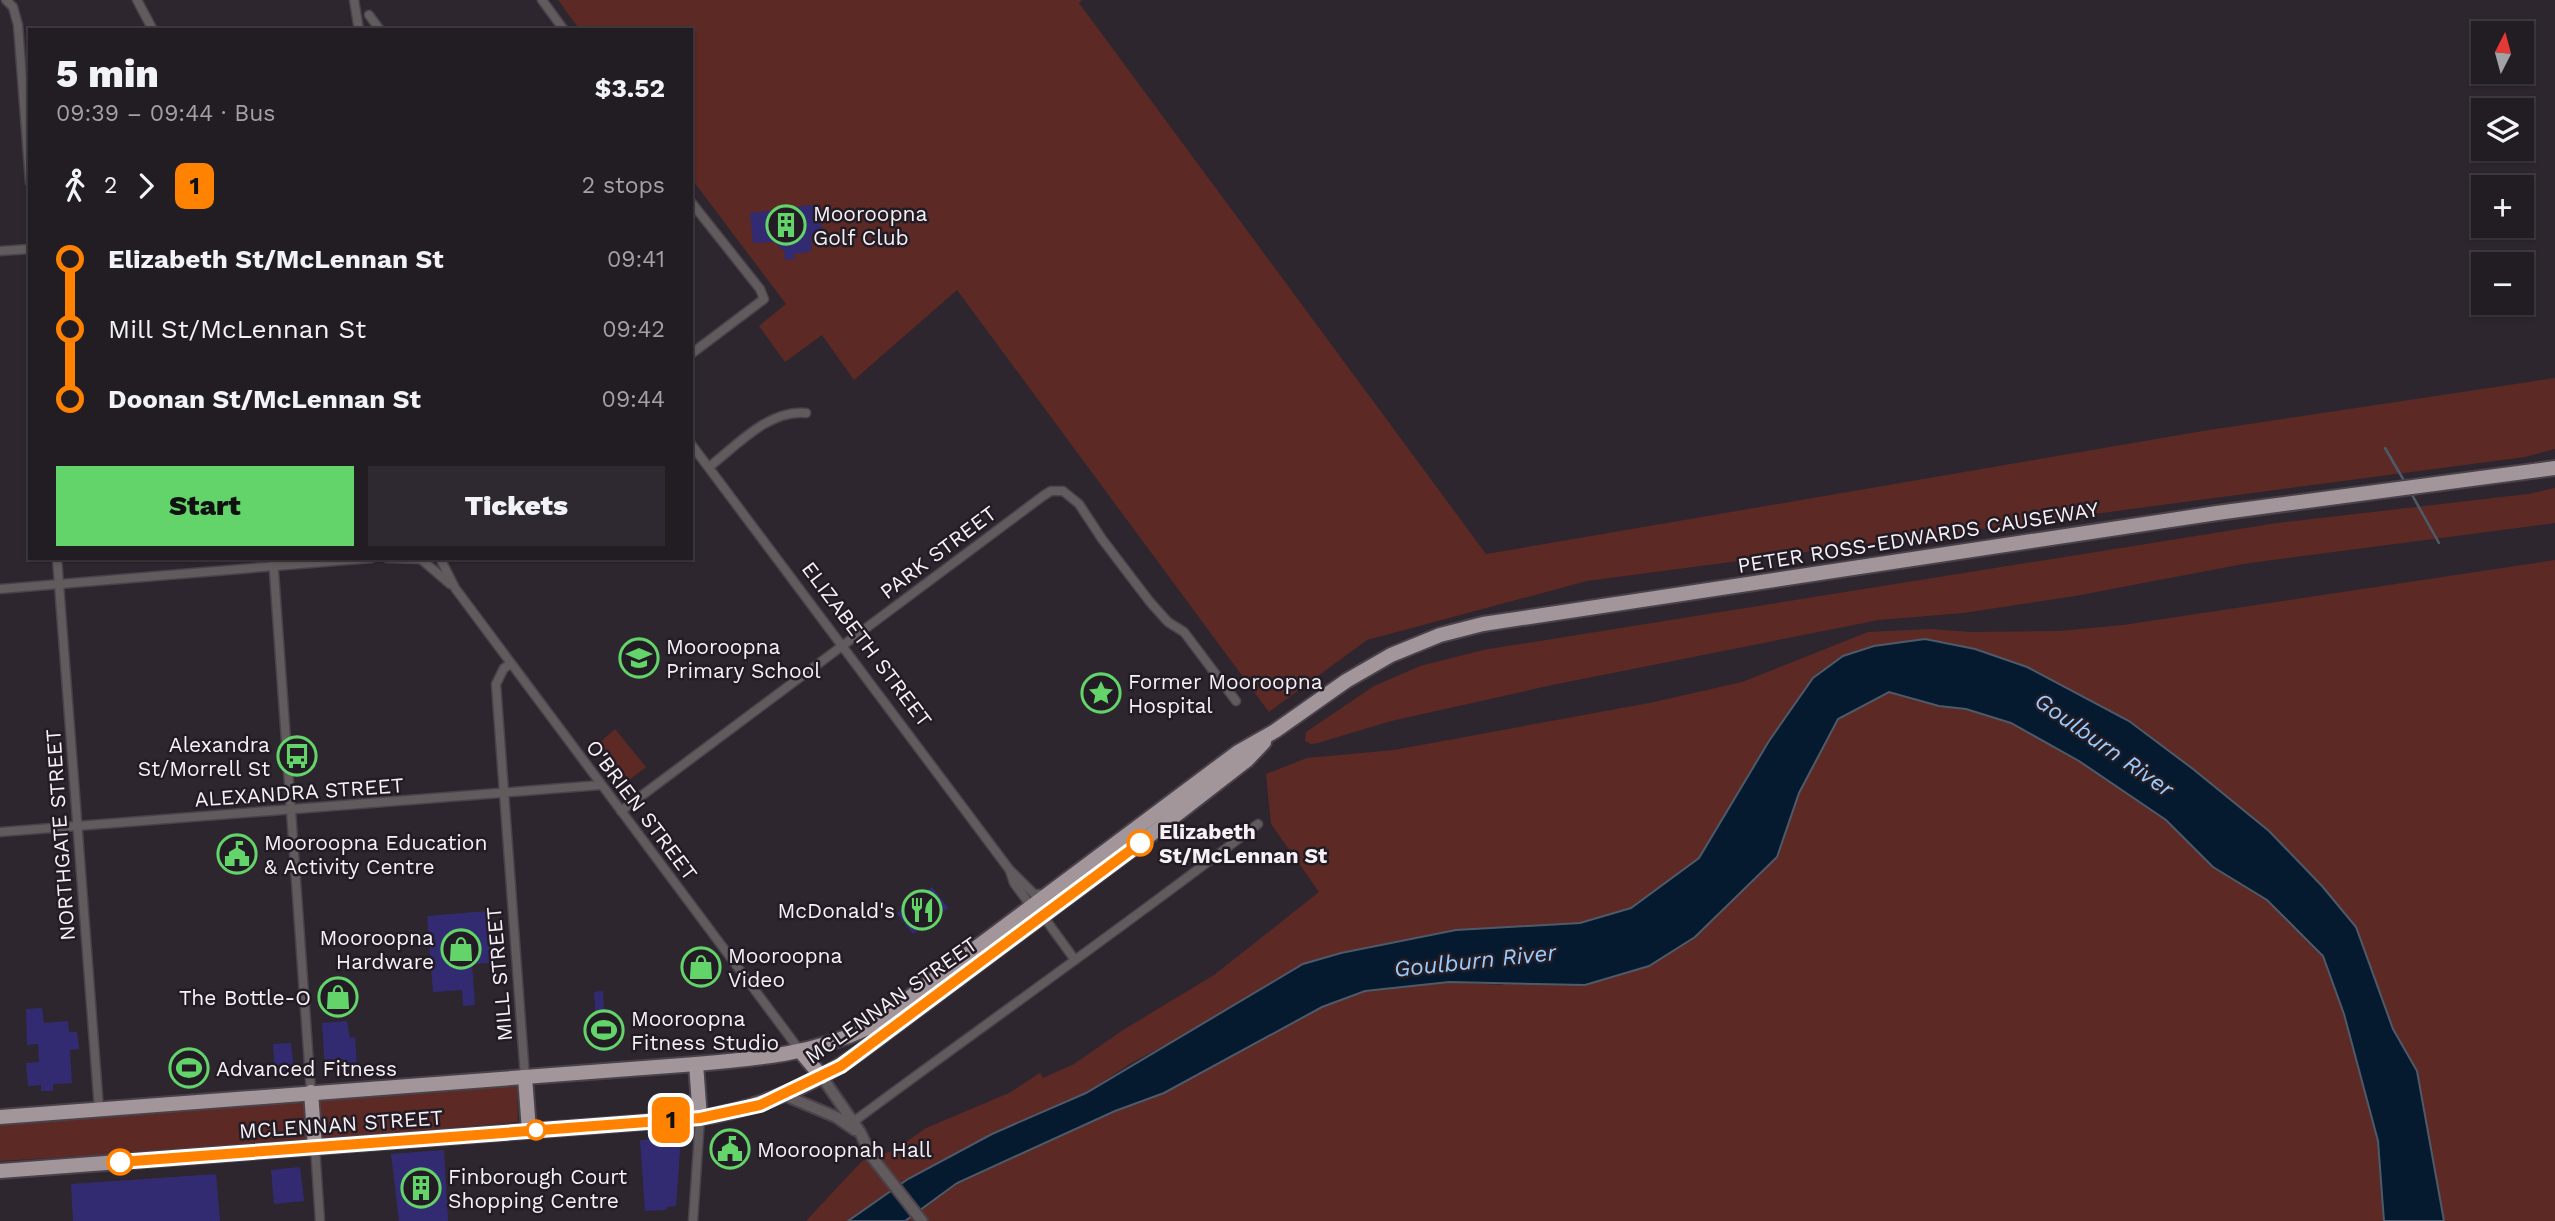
<!DOCTYPE html>
<meta charset="utf-8">
<style>
body{margin:0;font-family:"Work Sans",sans-serif;background:#2e2930;color:#f1f3f6;height:100vh;display:flex;flex-direction:column;font-size:26px;white-space:nowrap}
*{box-sizing:border-box;margin:0}
p{font-size:23px;color:#a2a1a6}
.icon{flex:none;width:38px;height:38px;fill:none;stroke:currentColor;stroke-width:2;stroke-linecap:round;stroke-linejoin:round}
.map{position:relative;flex:1;overflow:hidden}
.sheet{position:absolute;left:28px;top:28px;width:665px;height:532px;display:flex;flex-direction:column;background:#221c23;border-radius:0px;box-shadow:0 2px 5px #0004,0 0 0 2px #3f3a41}
.sheet>*{flex:none}
.badge{padding:0 14px;border-radius:10px;font-size:24px;line-height:46px}
.needle{width:46px;rotate:6deg}
.controls{position:absolute;left:2471px;top:21px;display:grid;gap:14px}
.controls a{display:grid;place-items:center;width:63px;height:63px;border-radius:0px;background:#221c23;box-shadow:0 2px 5px #0004,0 0 0 2px #3f3a41;font-size:35px}
.map>.badge{position:absolute;translate:-50% -50%;box-shadow:0 0 0 4px #fff}
.legs{display:flex;align-items:center;gap:10px;height:77px;padding:0 28px;font-size:23px}
.legs p{margin-inline-start:auto}
.overview{display:flex;align-items:center;justify-content:space-between;height:119px;padding:0 28px}
h1{font-size:38px;font-weight:800;line-height:52px}
.primary-button{display:flex;gap:14px;margin-top:auto;padding:14px 28px}
.primary-button a{flex:1;height:80px;border-radius:0px;background:#62d469;color:#111;font-size:28px;font-weight:800;line-height:80px;text-align:center}
.primary-button a+a{background:#2e2930;color:#f1f3f6}
ul{padding:0 28px;list-style:none}
li{display:flex;align-items:center;gap:24px;height:70px;font-size:26px}
li i{display:grid;place-items:center;width:10px;height:100%;margin:0 9px;background:currentColor}
li i::after{content:'';width:18px;height:18px;margin:-9px;border:5px solid;border-radius:50%;background:#221c23}
li p{margin-inline-start:auto}
li:first-child i{background:linear-gradient(#0000 50%,currentColor 0)}
li:last-child i{background:linear-gradient(currentColor 50%,#0000 0)}
.map>svg:first-child{display:block}
</style>
<div class="map">
<svg width="2555" height="1221" viewBox="0 0 2555 1221">
<rect width="100%" height="100%" fill="#2d262f"/>
<g fill="#5d2924">
<path d="M 558,0 L 1082,0 L 1079,3 L 1486,554 L 2209,430 L 2555,378 L 2555,449 L 2525,457 L 1587,581 L 1367,640 L 1269,712 L 957,290 L 854,380 L 822,335 L 785,362 L 759,326 L 786,304 L 691,178 L 691,30 L 580,30 Z"/>
<path d="M 2555,488 L 2555,523 L 2243,564 L 2075,596 L 1963,613 L 1879,620 L 1557,684 L 1391,721 L 1318,743 L 1311,744 L 1305,741 L 1306,732 L 1374,686 L 1420,666 L 1483,650 L 2277,523 L 2528,494 Z"/>
<path d="M 2555,560 L 2555,1221 L 2444,1221 L 2417,1071 L 2393,1029 L 2356,927 L 2322,886 L 2269,831 L 2193,769 L 2027,667 L 1975,649 L 1925,639 L 1874,646 L 1844,656 L 1813,678 L 1769,741 L 1699,858 L 1631,908 L 1580,923 L 1456,930 L 1341,953 L 1131,1063 L 1086,1093 L 992,1134 L 848,1221 L 806,1221 L 862,1161 L 895,1150 L 926,1128 L 1009,1093 L 1040,1073 L 1043,1078 L 1074,1064 L 1123,1030 L 1214,975 L 1319,892 L 1271,824 L 1266,774 L 1307,758 L 1394,750 L 1654,702 L 1742,682 L 1868,632 L 1931,629 L 1970,632 L 2059,631 L 2123,625 Z"/>
<path d="M 1889,692 L 1939,706 L 1966,709 L 2011,723 L 2079,761 L 2166,820 L 2213,867 L 2267,900 L 2323,956 L 2344,1014 L 2378,1141 L 2384,1221 L 905,1221 L 957,1183 L 1115,1111 L 1164,1093 L 1322,1007 L 1365,991 L 1420,984 L 1449,982 L 1502,985 L 1761,871 L 1777,857 L 1799,793 L 1838,719 Z"/>
<path d="M 615,729 L 646,767 L 629,780 L 599,743 Z"/>
<path d="M 517,1086 L 518,1122 L 319,1139 L 318,1101 Z"/>
<path d="M 306,1100 L 308,1142 L 0,1161 L 0,1123 Z"/>
</g>
<path fill="#051a2e" stroke="#4d5a6a" stroke-width="2" d="M 1925,639 L 1975,649 L 2027,667 L 2129,721 L 2193,769 L 2269,831 L 2322,886 L 2356,927 L 2393,1029 L 2417,1071 L 2444,1221 L 2384,1221 L 2378,1141 L 2344,1014 L 2323,956 L 2267,900 L 2213,867 L 2166,820 L 2079,761 L 2011,723 L 1966,709 L 1939,706 L 1889,692 L 1838,719 L 1799,793 L 1777,857 L 1695,937 L 1649,966 L 1585,985 L 1449,982 L 1365,991 L 1322,1007 L 1164,1093 L 1115,1111 L 957,1183 L 905,1221 L 848,1221 L 908,1179 L 992,1134 L 1086,1093 L 1303,964 L 1341,953 L 1456,930 L 1580,923 L 1631,908 L 1699,858 L 1769,741 L 1813,678 L 1843,656 L 1874,646 Z"/>
<g fill="none" stroke-linecap="round" stroke-linejoin="round">
<g stroke="#4d5a6a" stroke-width="2.5">
<path d="M 2385,448 L 2406,484"/>
<path d="M 2411,493 L 2439,543"/>
</g>
</g>
<g fill="#332b71">
<path d="M 819,204 L 823,235 L 811,236 L 812,248 L 809,252 L 794,254 L 795,259 L 785,260 L 784,251 L 774,242 L 753,243 L 750,213 Z"/>
<path d="M 932,887 L 948,908 L 913,934 L 897,913 Z"/>
<path d="M 488,911 L 492,963 L 472,964 L 475,1005 L 463,1006 L 462,990 L 433,992 L 427,916 Z"/>
<path d="M 698,954 L 699,961 L 713,960 L 722,973 L 685,975 L 684,955 Z"/>
<path d="M 351,983 L 353,1005 L 324,1008 L 323,989 L 334,989 L 334,984 Z"/>
<path d="M 603,991 L 604,1010 L 611,1009 L 613,1050 L 598,1051 L 594,992 Z"/>
<path d="M 42,1008 L 44,1023 L 68,1021 L 69,1032 L 77,1032 L 79,1049 L 70,1050 L 72,1083 L 53,1084 L 53,1091 L 41,1091 L 41,1085 L 28,1086 L 26,1063 L 39,1062 L 38,1044 L 27,1045 L 26,1009 Z"/>
<path d="M 347,1021 L 350,1038 L 355,1037 L 357,1068 L 325,1071 L 322,1023 Z"/>
<path d="M 291,1043 L 294,1073 L 275,1074 L 273,1044 Z"/>
<path d="M 678,1137 L 680,1150 L 676,1206 L 667,1207 L 666,1210 L 645,1211 L 640,1140 Z"/>
<path d="M 444,1150 L 448,1221 L 399,1221 L 391,1154 Z"/>
<path d="M 300,1167 L 304,1201 L 274,1204 L 271,1170 Z"/>
<path d="M 216,1174 L 220,1221 L 73,1221 L 71,1184 Z"/>
</g>
<g fill="none" stroke-linecap="round" stroke-linejoin="round">
<g stroke="#49424b" stroke-width="11">
<g id="minor">
<path d="M 6,0 L 13,7 L 18,25 L 30,182"/>
<path d="M 137,0 L 153,30"/>
<path d="M 354,0 L 359,30"/>
<path d="M 542,0 L 564,30"/>
<path d="M 369,15 L 380,30"/>
<path d="M 691,202 L 760,289 L 764,299 L 691,354"/>
<path d="M 0,251 L 30,249"/>
<path d="M 691,444 L 1009,869 L 1034,894 L 1046,894"/>
<path d="M 709,467 C 736,446 769,409 806,413"/>
<path d="M 57,558 L 99,1109"/>
<path d="M 273,558 L 311,1092"/>
<path d="M 387,558 L 420,559"/>
<path d="M 440,558 L 455,588 L 801,1052"/>
<path d="M 422,560 L 450,584"/>
<path d="M 0,589 L 372,558"/>
<path d="M 511,664 L 504,668 L 496,684 L 525,1077"/>
<path d="M 621,811 L 1043,496 L 1051,491 L 1063,491 L 1079,504 L 1102,539 L 1150,602 L 1168,622 L 1184,632 L 1236,701"/>
<path d="M 0,832 L 601,785"/>
<path d="M 1010,871 L 1014,883 L 1031,906"/>
<path d="M 1043,916 L 1075,960"/>
<path d="M 853,1122 C 988,1022 1125,926 1258,824"/>
<path d="M 315,1147 L 320,1221"/>
<path d="M 693,1221 L 700,1118"/>
</g>
</g>
<g stroke="#49424b" stroke-width="14">
<g id="tertiary">
<path d="M 822,1077 L 860,1132 L 872,1157 L 922,1221"/>
<path d="M 784,1095 L 836,1117 L 855,1130"/>
</g>
</g>
<g stroke="#49424b" stroke-width="18">
<g id="trunk">
<path d="M 801,1052 L 822,1077"/>
<path d="M 696,1064 L 700,1118"/>
<path d="M 525,1077 L 529,1131"/>
<path d="M 311,1092 L 315,1147"/>
<path d="M 0,1117 L 696,1064 C 757,1059 814,1054 870,1027 L 1238,752 L 1275,731 L 1346,681 L 1391,655 L 1440,635 L 1483,624 L 2217,513 L 2555,468"/>
<path d="M 0,1171 L 700,1118 C 759,1108 811,1087 860,1052 L 1140,843 L 1247,760 L 1264,742"/>
</g>
</g>
<use href="#minor" stroke="#615b5d" stroke-width="8"/>
<use href="#tertiary" stroke="#615b5d" stroke-width="10"/>
<use href="#trunk" stroke="#a3969a" stroke-width="14"/>
</g>
<g fill="none" stroke-linecap="round" stroke-linejoin="round">
<g stroke="#fff" stroke-width="16">
<path id="line-1" d="M 120,1162 L 700,1118 L 760,1105 L 841,1066 L 1140,843"/>
</g>
<use href="#line-1" stroke="#ff8200" stroke-width="10"/>
</g>
<defs>
<g id="building-ring" transform="scale(2.0125)"><circle r="9.5" fill="#231c25" stroke="#62d469" stroke-width="1.5"/><path d="M-4-6H4V6H1V3H-1V6H-4ZM-2.5-4.3h1.7v1.8h-1.7ZM.8-4.3h1.7v1.8H.8ZM-2.5-1h1.7V.8h-1.7ZM.8-1h1.7V.8H.8Z" fill="#62d469"/></g>
<g id="school-ring" transform="scale(2.0125)"><circle r="9.5" fill="#231c25" stroke="#62d469" stroke-width="1.5"/><path d="M0-5L7-2L0 1L-7-2ZM-4 1L0 2.5L4 1V4Q0 6-4 4Z" fill="#62d469"/></g>
<g id="sight-ring" transform="scale(2.0125)"><circle r="9.5" fill="#231c25" stroke="#62d469" stroke-width="1.5"/><path d="M0-6L1.8-2.2L6-1.7L2.9 1.2L3.7 5.4L0 3.3L-3.7 5.4L-2.9 1.2L-6-1.7L-1.8-2.2Z" fill="#62d469"/></g>
<g id="bus-ring" transform="scale(2.0125)"><circle r="9.5" fill="#231c25" stroke="#62d469" stroke-width="1.5"/><path d="M-5-6H5V4H4V6H2V4H-2V6H-4V4H-5ZM-3.5-4V0h7V-4ZM-3.5 1.2v1.5H-2V1.2ZM2 1.2v1.5H3.5V1.2Z" fill="#62d469"/></g>
<g id="civic-ring" transform="scale(2.0125)"><circle r="9.5" fill="#231c25" stroke="#62d469" stroke-width="1.5"/><path d="M-.6-6.5H3V-4.5H.6V-3L4-1V1h2V6H-6V1h2V-1L-.6-3ZM-1.2 2.5V6h2.4V2.5Z" fill="#62d469"/></g>
<g id="restaurant-ring" transform="scale(2.0125)"><circle r="9.5" fill="#231c25" stroke="#62d469" stroke-width="1.5"/><path d="M-5-6h1v4h1v-4h1v4h1v-4h1v5L-1.5 .5V6h-2V.5L-5-1ZM5-6V6H3V1.5H1.5Q1.5-4 5-6Z" fill="#62d469"/></g>
<g id="shop-ring" transform="scale(2.0125)"><circle r="9.5" fill="#231c25" stroke="#62d469" stroke-width="1.5"/><path d="M-5-2.5h2.3a2.7 3.5 0 0 1 5.4 0H5L5.5 6h-11ZM-1.5-2.5h3a1.5 2.3 0 0 0-3 0Z" fill="#62d469"/></g>
<g id="stadium-ring" transform="scale(2.0125)"><circle r="9.5" fill="#231c25" stroke="#62d469" stroke-width="1.5"/><path d="M0-5a6.5 5 0 1 0 0 10a6.5 5 0 1 0 0-10ZM-3.5-1.8h7v3.6h-7Z" fill="#62d469"/></g>
</defs>
<g fill-rule="evenodd">
<use href="#building-ring" x="786" y="225"/>
<use href="#school-ring" x="639" y="658"/>
<use href="#sight-ring" x="1101" y="693"/>
<use href="#bus-ring" x="297" y="756"/>
<use href="#civic-ring" x="237" y="854"/>
<use href="#restaurant-ring" x="922" y="910"/>
<use href="#shop-ring" x="461" y="949"/>
<use href="#shop-ring" x="701" y="967"/>
<use href="#shop-ring" x="338" y="997"/>
<use href="#stadium-ring" x="604" y="1030"/>
<use href="#stadium-ring" x="189" y="1068"/>
<use href="#civic-ring" x="730" y="1149"/>
<use href="#building-ring" x="421" y="1188"/>
</g>
<g fill="#fff" stroke="#ff8200" stroke-width="3.5">
<circle cx="1140" cy="843" r="12"/>
<circle cx="536" cy="1130" r="9"/>
<circle cx="120" cy="1162" r="12"/>
</g>
<g text-anchor="middle" dominant-baseline="central" stroke-width="5" stroke-linejoin="round" paint-order="stroke">
<g font-size="21" fill="#f6f1f7" stroke="#231c25" text-anchor="start">
<text x="813" y="213">Mooroopna<tspan x="813" dy="24">Golf Club</tspan></text>
<text x="666" y="646">Mooroopna<tspan x="666" dy="24">Primary School</tspan></text>
<text x="1128" y="681">Former Mooroopna<tspan x="1128" dy="24">Hospital</tspan></text>
<text x="270" y="744" text-anchor="end">Alexandra<tspan x="270" dy="24">St/Morrell St</tspan></text>
<text x="264" y="842">Mooroopna Education<tspan x="264" dy="24">&amp; Activity Centre</tspan></text>
<text x="895" y="910" text-anchor="end">McDonald's</text>
<text x="434" y="937" text-anchor="end">Mooroopna<tspan x="434" dy="24">Hardware</tspan></text>
<text x="728" y="955">Mooroopna<tspan x="728" dy="24">Video</tspan></text>
<text x="311" y="997" text-anchor="end">The Bottle-O</text>
<text x="631" y="1018">Mooroopna<tspan x="631" dy="24">Fitness Studio</tspan></text>
<text x="216" y="1068">Advanced Fitness</text>
<text x="757" y="1149">Mooroopnah Hall</text>
<text x="448" y="1176">Finborough Court<tspan x="448" dy="24">Shopping Centre</tspan></text>
</g>
<g font-size="21" fill="#f6f1f7" stroke="#231c25">
<text transform="translate(1918 537) rotate(-9)">PETER ROSS-EDWARDS CAUSEWAY</text>
<text transform="translate(938 552) rotate(-37)">PARK STREET</text>
<text transform="translate(867 644) rotate(53)">ELIZABETH STREET</text>
<text transform="translate(299 792) rotate(-4)">ALEXANDRA STREET</text>
<text transform="translate(642 810) rotate(53)">O'BRIEN STREET</text>
<text transform="translate(60 835) rotate(-94)">NORTHGATE STREET</text>
<text transform="translate(499 974) rotate(-95)">MILL STREET</text>
<text transform="translate(891 1000) rotate(-35)">MCLENNAN STREET</text>
<text transform="translate(341 1124) rotate(-4)">MCLENNAN STREET</text>
</g>
<g font-size="21" font-weight="bold" fill="#f6f1f7" stroke="#231c25" text-anchor="start">
<text x="1159" y="831">Elizabeth<tspan x="1159" dy="24">St/McLennan St</tspan></text>
</g>
<g font-size="23" font-style="italic" fill="#99ccfe" stroke="#231c25">
<text transform="translate(2104 745) rotate(35)">Goulburn River</text>
<text transform="translate(1475 961) rotate(-6)">Goulburn River</text>
</g>
</g>
</svg>
<div class="controls">
<a><svg class="needle" viewBox="-14 -14 28 28"><path d="M0-13l5 13h-10z" fill="#e53935"/><path d="M0 13l5-13h-10z" fill="#a2a1a6"/></svg></a>
<a><svg class="icon" aria-label="layers" viewBox="0 0 24 24"><path d="M12 4l9 5-9 5-9-5zM3 14l9 5 9-5"/></svg></a>
<a>+</a>
<a>−</a>
</div>
<b class="badge" style="left:671px;top:1120px;background:#ff8200;color:#111">1</b>
<section class="sheet">
<div class="overview"><div><h1>5 min</h1><p>09:39 – 09:44 · Bus</p></div><b>$3.52</b></div>
<div class="legs"><svg class="icon" aria-label="walk" viewBox="0 0 24 24"><circle cx="13" cy="4" r="2"/><path d="M13 8l-2 6 4 7M11 14l-3 7M7 12l3-4h3l4 4"/></svg>2<svg class="icon" aria-label="forward" viewBox="0 0 24 24"><path d="M9 5l7 7-7 7"/></svg><b class="badge" style="background:#ff8200;color:#111">1</b><p>2 stops</p></div>
<ul>
<li><i style="color:#ff8200"></i><b>Elizabeth St/McLennan St</b><p>09:41</p></li>
<li><i style="color:#ff8200"></i><span>Mill St/McLennan St</span><p>09:42</p></li>
<li><i style="color:#ff8200"></i><b>Doonan St/McLennan St</b><p>09:44</p></li>
</ul>
<div class="primary-button"><a>Start</a><a>Tickets</a></div>
</section>
</div>
